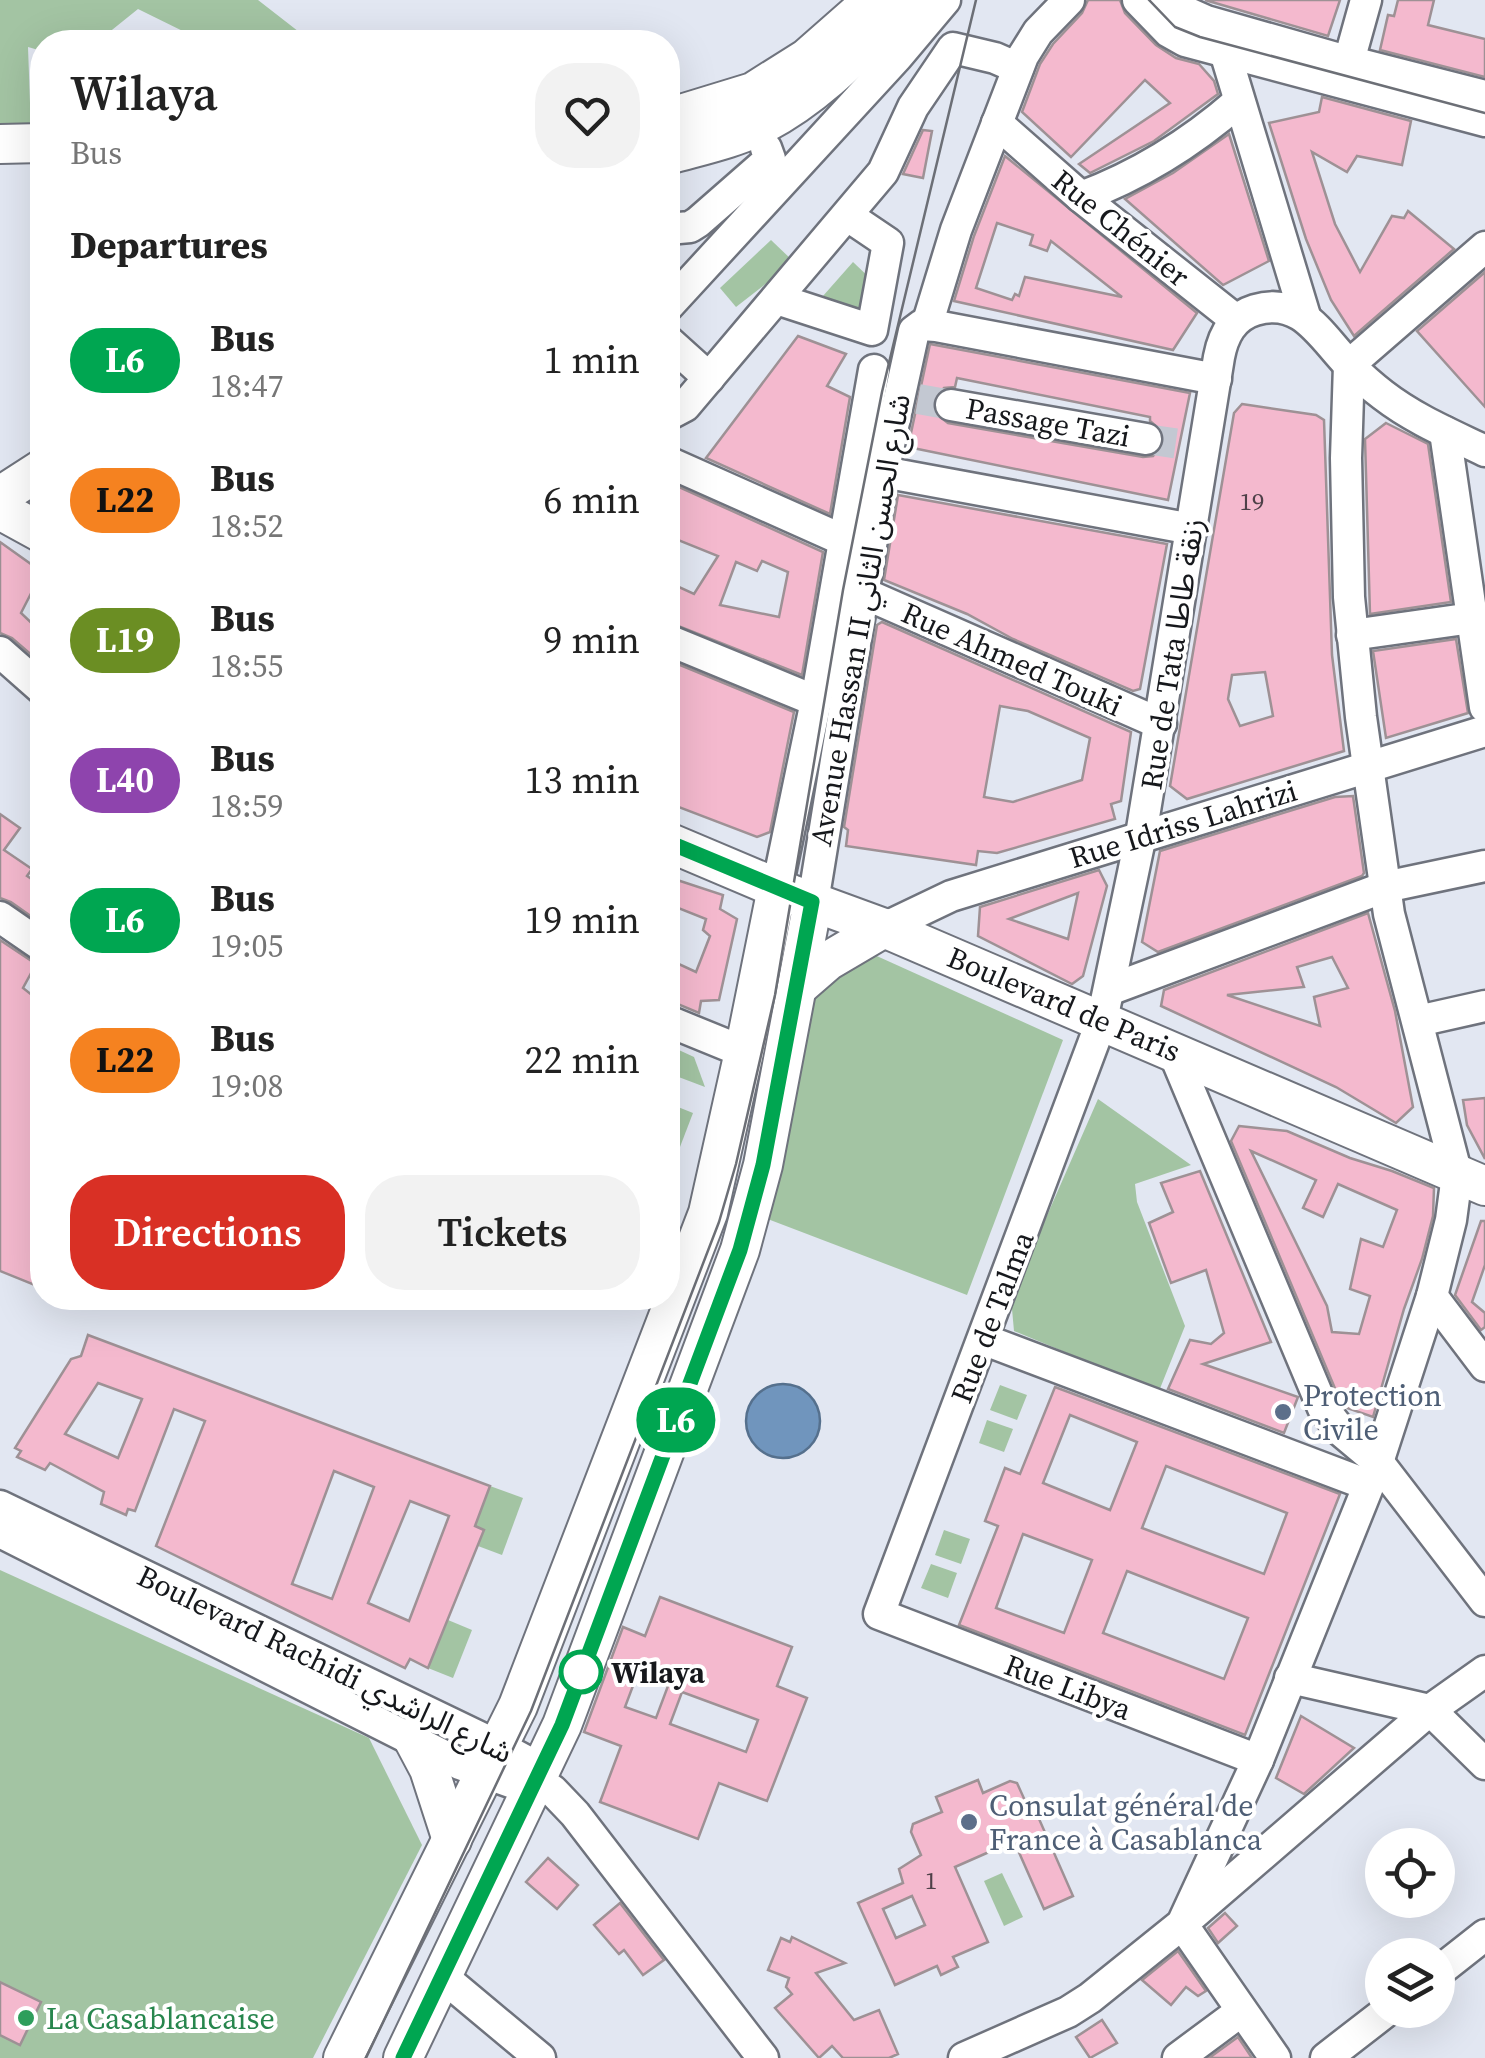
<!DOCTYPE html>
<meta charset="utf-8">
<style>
body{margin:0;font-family:"Source Serif 4","Noto Sans Arabic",serif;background:#f2f2f2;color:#222;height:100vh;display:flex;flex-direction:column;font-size:38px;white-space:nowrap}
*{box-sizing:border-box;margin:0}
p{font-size:32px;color:#767676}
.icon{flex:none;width:55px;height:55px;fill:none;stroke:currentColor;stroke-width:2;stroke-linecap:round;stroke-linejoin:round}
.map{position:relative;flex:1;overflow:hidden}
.details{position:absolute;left:30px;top:30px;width:650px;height:1280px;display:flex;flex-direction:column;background:#fff;border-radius:40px;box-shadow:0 10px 40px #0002}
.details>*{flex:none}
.badge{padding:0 20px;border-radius:32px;font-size:35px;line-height:65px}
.buttons{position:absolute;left:1365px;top:1828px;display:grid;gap:20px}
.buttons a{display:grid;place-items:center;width:90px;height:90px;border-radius:50%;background:#fff;box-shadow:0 10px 40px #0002;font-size:50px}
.map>.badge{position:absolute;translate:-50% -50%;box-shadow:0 0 0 5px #fff}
h2{padding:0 40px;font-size:38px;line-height:90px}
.round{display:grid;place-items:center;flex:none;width:105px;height:105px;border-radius:40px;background:#f2f2f2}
.summary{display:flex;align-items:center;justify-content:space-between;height:170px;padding:0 40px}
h1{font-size:48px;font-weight:600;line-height:75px}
.button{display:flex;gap:20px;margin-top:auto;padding:20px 40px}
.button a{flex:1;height:115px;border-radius:40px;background:#d93025;color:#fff;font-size:40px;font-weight:600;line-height:115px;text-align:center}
.button a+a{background:#f2f2f2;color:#222}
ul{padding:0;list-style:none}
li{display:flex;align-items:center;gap:30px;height:140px;padding:0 40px}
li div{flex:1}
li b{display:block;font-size:38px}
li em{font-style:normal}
li .badge{min-width:110px;font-weight:700;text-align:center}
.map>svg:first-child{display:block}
</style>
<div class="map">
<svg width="1485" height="2058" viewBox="0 0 1485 2058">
<rect width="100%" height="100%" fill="#e2e7f2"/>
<g fill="#a3c4a3">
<path d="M 0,0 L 258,0 L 312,42 L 205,42 L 138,9 L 97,42 L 42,42 L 42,51 L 28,47 L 31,131 L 0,133 Z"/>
<path d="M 771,240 L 794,262 L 736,307 L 720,288 Z"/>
<path d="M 853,262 L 874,282 L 862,310 L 823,296 Z"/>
<path d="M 859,948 L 1063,1040 L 967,1295 L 765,1218 L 809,987 Z"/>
<path d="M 668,1045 L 694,1057 L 705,1087 L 668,1073 Z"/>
<path d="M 1098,1099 L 1191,1165 L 1135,1184 L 1137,1202 L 1185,1326 L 1159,1391 L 1014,1331 L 1011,1298 Z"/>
<path d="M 668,1103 L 693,1113 L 670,1173 L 668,1172 Z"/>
<path d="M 1000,1385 L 1027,1395 L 1017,1420 L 990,1410 Z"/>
<path d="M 987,1420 L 1013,1429 L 1004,1452 L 979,1443 Z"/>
<path d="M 490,1486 L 523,1498 L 502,1555 L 478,1546 L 475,1526 Z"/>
<path d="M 944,1530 L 970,1539 L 961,1564 L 935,1555 Z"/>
<path d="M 931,1564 L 957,1573 L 948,1598 L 921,1588 Z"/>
<path d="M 0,1570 L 369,1738 L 422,1845 L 313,2058 L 0,2058 Z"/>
<path d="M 448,1620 L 472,1630 L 453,1678 L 428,1668 Z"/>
<path d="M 1002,1873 L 1023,1917 L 1004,1926 L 984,1881 Z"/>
</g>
<circle fill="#7095bd" stroke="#55708d" stroke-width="2.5" cx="783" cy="1421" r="37"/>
<g fill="#f4b9ce" stroke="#9e9195" stroke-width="2.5" fill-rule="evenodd">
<path d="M 1088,0 L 1120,0 L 1125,13 L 1156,45 L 1176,58 L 1199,64 L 1214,81 L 1218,94 L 1154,141 L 1090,173 L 1079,164 L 1170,103 L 1145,80 L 1071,157 L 1022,112 L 1040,64 L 1053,44 L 1082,13 Z"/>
<path d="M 1205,0 L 1340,0 L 1328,36 Z"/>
<path d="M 1398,0 L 1434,0 L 1428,25 L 1485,39 L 1485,77 L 1380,50 L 1388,15 L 1394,16 Z"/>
<path d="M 1322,97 L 1411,121 L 1402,165 L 1357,156 L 1347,172 L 1312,152 L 1335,224 L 1360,272 L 1392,216 L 1404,218 L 1408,211 L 1454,249 L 1354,336 L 1331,300 L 1306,239 L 1269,123 L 1319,112 Z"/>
<path d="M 923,130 L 932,131 L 923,178 L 903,174 Z"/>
<path d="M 1229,134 L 1269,261 L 1223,285 L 1125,199 L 1173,173 Z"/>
<path d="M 1005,156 L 1197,313 L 1173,350 L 954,301 L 974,236 ZM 997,223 L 1033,235 L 1030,245 L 1047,251 L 1051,241 L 1122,297 L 1025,277 L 1019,296 L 1015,294 L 1012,300 L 976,288 Z"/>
<path d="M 1485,272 L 1485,407 L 1417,331 Z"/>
<path d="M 798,336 L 846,354 L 827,386 L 850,397 L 830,514 L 706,458 Z"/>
<path d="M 930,344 L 1190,393 L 1168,500 L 908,447 ZM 957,378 L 1150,417 L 1150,421 L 1163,432 L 1164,443 L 1153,456 L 1143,457 L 948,423 L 934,412 L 933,401 L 944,388 L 955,387 Z"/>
<path d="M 1242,404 L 1316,415 L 1324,420 L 1332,655 L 1344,751 L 1187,799 L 1170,786 L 1234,413 ZM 1265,672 L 1273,716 L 1240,726 L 1228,699 L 1232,675 Z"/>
<path d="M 1386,423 L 1428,444 L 1451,602 L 1370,614 L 1365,439 Z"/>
<path d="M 668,482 L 823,552 L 802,675 L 668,622 L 668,582 L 694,594 L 718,556 L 668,536 ZM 762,561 L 788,572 L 779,617 L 720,605 L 736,562 L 757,571 Z"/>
<path d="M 898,495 L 1167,544 L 1140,689 L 1133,691 L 1013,639 L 967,614 L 884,580 Z"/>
<path d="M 0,542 L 42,572 L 21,613 L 42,633 L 42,664 L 12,638 L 0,633 Z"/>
<path d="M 882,622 L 1131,732 L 1121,801 L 1111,804 L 1115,819 L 997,853 L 978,851 L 976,865 L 846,846 L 848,830 L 844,827 L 877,625 ZM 1000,706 L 1028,711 L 1090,738 L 1082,780 L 1013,802 L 984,797 Z"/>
<path d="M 1456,639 L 1468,713 L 1386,738 L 1373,651 Z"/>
<path d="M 668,660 L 794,712 L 770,832 L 757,837 L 668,803 Z"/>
<path d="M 1353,796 L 1364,873 L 1362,876 L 1158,952 L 1142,942 L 1160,851 L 1335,797 Z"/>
<path d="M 0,814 L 20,828 L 4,850 L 32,869 L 27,876 L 42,886 L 42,924 L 11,902 L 0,898 Z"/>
<path d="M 1099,870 L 1107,886 L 1083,976 L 1072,984 L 978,936 L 980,907 ZM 1078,893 L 1068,939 L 1009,919 Z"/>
<path d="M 668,877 L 723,895 L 720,909 L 737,919 L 719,1000 L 701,1001 L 699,1013 L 668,1000 L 668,959 L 696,972 L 710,936 L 703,930 L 706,919 L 668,904 Z"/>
<path d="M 1368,913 L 1395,1011 L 1413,1107 L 1396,1123 L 1336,1087 L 1161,1006 L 1164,990 ZM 1332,957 L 1348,988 L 1314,997 L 1320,1026 L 1227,995 L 1304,987 L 1297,967 Z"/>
<path d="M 0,940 L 36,964 L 23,988 L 42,1003 L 42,1288 L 0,1271 Z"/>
<path d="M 1485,1098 L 1485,1159 L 1467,1125 L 1463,1100 Z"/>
<path d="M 1239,1126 L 1287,1131 L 1350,1158 L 1392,1171 L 1434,1188 L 1433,1216 L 1422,1259 L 1404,1309 L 1373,1417 L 1347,1408 L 1339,1398 L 1231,1141 ZM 1251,1151 L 1316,1180 L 1303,1208 L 1323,1217 L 1338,1184 L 1397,1210 L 1383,1247 L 1361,1239 L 1350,1289 L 1370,1296 L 1359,1334 L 1332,1332 L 1327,1306 Z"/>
<path d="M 1200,1171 L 1271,1342 L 1203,1364 L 1298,1397 L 1284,1433 L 1168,1389 L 1190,1340 L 1211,1344 L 1224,1333 L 1206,1270 L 1171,1283 L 1149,1223 L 1173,1212 L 1161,1183 Z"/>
<path d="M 1481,1221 L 1485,1221 L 1485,1265 L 1472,1302 L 1485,1313 L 1485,1327 L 1481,1330 L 1455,1295 Z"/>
<path d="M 88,1335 L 490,1486 L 475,1526 L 484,1530 L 428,1668 L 410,1659 L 405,1668 L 156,1546 L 205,1421 L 174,1409 L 135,1511 L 128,1509 L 126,1515 L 101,1504 L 104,1492 L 50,1463 L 45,1470 L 17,1457 L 21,1451 L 15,1448 L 71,1359 L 81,1356 ZM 98,1383 L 142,1399 L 118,1458 L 65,1434 ZM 334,1471 L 374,1487 L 332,1599 L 292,1584 ZM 410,1501 L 449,1516 L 409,1621 L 368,1603 Z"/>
<path d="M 1055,1387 L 1340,1494 L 1245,1735 L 959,1625 L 998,1526 L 985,1521 L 1005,1468 L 1020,1474 ZM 1070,1415 L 1137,1442 L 1110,1510 L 1043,1483 ZM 1166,1466 L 1287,1513 L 1264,1574 L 1142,1528 ZM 1023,1534 L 1092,1560 L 1064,1633 L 996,1608 ZM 1127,1571 L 1248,1618 L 1224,1679 L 1103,1633 Z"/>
<path d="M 660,1597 L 792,1647 L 777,1686 L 807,1698 L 767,1801 L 719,1783 L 698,1839 L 600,1802 L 621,1746 L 584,1732 L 623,1627 L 645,1636 ZM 637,1675 L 668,1686 L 656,1718 L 625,1707 ZM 682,1692 L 758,1720 L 746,1752 L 670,1724 Z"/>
<path d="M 1301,1716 L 1354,1748 L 1304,1794 L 1276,1778 Z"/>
<path d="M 978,1780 L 983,1793 L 1010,1781 L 1017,1783 L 1031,1814 L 1036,1812 L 1073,1896 L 1044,1909 L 1014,1841 L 955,1867 L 988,1942 L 953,1957 L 958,1967 L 941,1975 L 937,1966 L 895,1985 L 858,1903 L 903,1883 L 899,1869 L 921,1855 L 911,1832 L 913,1824 L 942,1812 L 936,1797 ZM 912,1896 L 925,1925 L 896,1938 L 883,1909 Z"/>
<path d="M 548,1858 L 578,1885 L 557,1909 L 526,1882 Z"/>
<path d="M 620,1903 L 664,1960 L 643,1975 L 624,1950 L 619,1954 L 594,1925 Z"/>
<path d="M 1225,1913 L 1237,1926 L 1218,1943 L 1208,1928 Z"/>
<path d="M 792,1937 L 845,1963 L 816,1973 L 854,2020 L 879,2010 L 898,2054 L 889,2058 L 843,2058 L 832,2046 L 819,2058 L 775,2008 L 792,1994 L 786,1987 L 789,1978 L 768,1970 L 781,1938 L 790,1942 Z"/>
<path d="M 1178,1951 L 1206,1991 L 1198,1996 L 1186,1987 L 1171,2005 L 1142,1980 Z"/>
<path d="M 0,1982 L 41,2002 L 20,2045 L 0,2035 Z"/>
<path d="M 1102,2020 L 1117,2043 L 1090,2058 L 1076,2037 Z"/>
<path d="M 1238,2037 L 1252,2058 L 1209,2058 Z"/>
</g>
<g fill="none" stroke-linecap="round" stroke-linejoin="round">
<g stroke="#c3c8d2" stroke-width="30" stroke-dasharray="30 15" stroke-linecap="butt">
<path d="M 918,399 L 951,405"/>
<path d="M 1146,439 L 1180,444"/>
</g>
<g stroke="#6f737d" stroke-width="35">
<g id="minor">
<path d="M 1138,0 L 1169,32 L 1185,41 L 1485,121"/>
<path d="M 1173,0 L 1186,12 L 1206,21 L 1336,58 L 1485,96"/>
<path d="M 1225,52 L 1305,316"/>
<path d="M 1349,61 L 1366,0"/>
<path d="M 997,123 L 1081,197 L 1236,320"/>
<path d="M 1081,197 C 1140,175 1190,144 1238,102"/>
<path d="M 668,229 L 690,227 L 698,222 L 770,159 L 766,148"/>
<path d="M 777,299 L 872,330 L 888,243 L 848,216"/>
<path d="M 668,306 L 897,57 L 945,0"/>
<path d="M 927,325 L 956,230 L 1023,56 L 1038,32 L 1069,0"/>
<path d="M 668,341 L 709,378"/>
<path d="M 951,405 L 1146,439"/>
<path d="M 668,415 L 685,406 L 883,172 L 913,107 L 953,48 L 995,58 L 1018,68"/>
<path d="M 1445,432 L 1485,707"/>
<path d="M 668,462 L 843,540"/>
<path d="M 883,472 L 1192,529"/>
<path d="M 863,593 L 1161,724"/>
<path d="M 1352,635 L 1472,618"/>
<path d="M 668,640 L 816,701"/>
<path d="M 0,652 L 42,689"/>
<path d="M 777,888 L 816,701 L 874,370"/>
<path d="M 813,902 L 883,472 L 914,331 L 922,325 L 936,326 L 1216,379"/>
<path d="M 0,917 L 42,946"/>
<path d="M 884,928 L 951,896 L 1485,731"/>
<path d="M 1109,990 L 1385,887 L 1485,866"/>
<path d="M 668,1021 L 744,1052"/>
<path d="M 1418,1021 L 1485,1006"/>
<path d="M 1173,1051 L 1323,1408 L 1341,1431 L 1378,1462 L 1485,1601"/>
<path d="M 1432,1296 L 1485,1366"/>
<path d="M 985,1340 L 1368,1485"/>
<path d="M 0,1506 L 498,1746 L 526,1761 L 536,1781"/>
<path d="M 0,1532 L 460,1764 L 516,1784 L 536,1781"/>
<path d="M 1290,1678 L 1430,1710 L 1485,1764"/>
<path d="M 1258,1760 L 879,1614 L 1102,1020 L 1141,835 L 1219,357 C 1223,336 1232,317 1255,310 C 1301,296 1321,336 1348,364 C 1359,375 1371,386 1383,395 C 1414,419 1450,434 1485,451"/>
<path d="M 536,1781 L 552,1790 L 575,1814 L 763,2058"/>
<path d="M 1438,1972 L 1485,1935"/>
<path d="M 443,1977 L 540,2058"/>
<path d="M 964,2058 L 1068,2012 L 1090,1998 L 1182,1924 L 1258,1760 L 1378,1462 L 1432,1296 L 1451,1220 L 1457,1175 L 1389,914 L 1361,717 L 1349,597 L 1346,458 L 1349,365 L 1485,247"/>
<path d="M 1178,2058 L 1240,2012"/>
<path d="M 1275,2058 L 1182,1924 L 1430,1710 L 1485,1671"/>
<path d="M 1326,2058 L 1388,2010"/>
</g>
</g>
<g stroke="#6f737d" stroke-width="42">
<g id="major">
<path d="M 668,118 L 753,92 L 807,58 L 873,0"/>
<path d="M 0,144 L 42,143"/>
<path d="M 668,155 C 699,146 734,139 763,124 C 821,94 864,45 910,0"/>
<path d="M 0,496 L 42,469"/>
<path d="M 0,510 L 42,533"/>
<path d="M 668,842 L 791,894 L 884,928 L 1485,1186"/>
<path d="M 798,987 L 828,961 L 884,928"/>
<path d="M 412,1737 L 429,1769 L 452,1840"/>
<path d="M 343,2058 L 518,1706 L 698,1239 L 708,1213 L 744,1052 L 777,888"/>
<path d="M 403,2058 L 562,1725 L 740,1250 L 763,1165 L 813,902"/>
</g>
</g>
<use href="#minor" stroke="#fff" stroke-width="30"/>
<use href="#major" stroke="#fff" stroke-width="38"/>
<g stroke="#6c6f76" stroke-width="2.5">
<path d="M 1149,0 L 1175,27 L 1200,37 L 1485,113"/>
<path d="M 366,2058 L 531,1711 L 719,1222 L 736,1164 L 775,995 L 843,590 L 882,392 L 976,0"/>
</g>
</g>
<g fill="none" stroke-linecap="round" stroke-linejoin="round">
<g stroke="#fff" stroke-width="22">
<path id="line" d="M 403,2058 L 562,1725 L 740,1250 L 763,1165 L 812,902 L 668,842"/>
</g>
<use href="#line" stroke="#00a651" stroke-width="15"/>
</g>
<g fill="#5c6f8a" stroke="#fff" stroke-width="4">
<circle cx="1283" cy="1412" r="10"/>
<circle cx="969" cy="1822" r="10"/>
</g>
<circle fill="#fff" stroke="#00a651" stroke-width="5" cx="581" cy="1672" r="20"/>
<circle fill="#2e9e5b" stroke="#fff" stroke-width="4" cx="26" cy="2018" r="10"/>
<g text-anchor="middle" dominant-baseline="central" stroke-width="8" stroke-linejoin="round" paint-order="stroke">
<g font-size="25" fill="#4e4048">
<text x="1252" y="501">19</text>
<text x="931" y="1880">1</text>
</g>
<g font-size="30" fill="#16181c" stroke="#fff">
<text transform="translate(1121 228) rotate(39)">Rue Chénier</text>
<text transform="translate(1048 422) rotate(10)">Passage Tazi</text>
<text transform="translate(860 620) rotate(-80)">Avenue Hassan II شارع الحسن الثاني</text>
<text transform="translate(1172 654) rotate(-81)">Rue de Tata زنقة طاطا</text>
<text transform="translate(1012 659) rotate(24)">Rue Ahmed Touki</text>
<text transform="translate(1183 824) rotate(-17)">Rue Idriss Lahrizi</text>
<text transform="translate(1064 1004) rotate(23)">Boulevard de Paris</text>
<text transform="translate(992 1317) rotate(-69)">Rue de Talma</text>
<text transform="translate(325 1664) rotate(26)">Boulevard Rachidi شارع الراشدي</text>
<text transform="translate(1068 1687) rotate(21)">Rue Libya</text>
</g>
<g font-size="30" fill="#4e5e75" stroke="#fff" text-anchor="start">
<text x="1303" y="1395">Protection<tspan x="1303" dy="34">Civile</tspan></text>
<text x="989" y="1805">Consulat général de<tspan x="989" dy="34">France à Casablanca</tspan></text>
</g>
<g font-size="30" font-weight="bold" fill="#16181c" stroke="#fff" text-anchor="start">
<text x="611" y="1672">Wilaya</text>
</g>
<g font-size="30" fill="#27864d" stroke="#fff" text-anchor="start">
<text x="46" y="2018">La Casablancaise</text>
</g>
</g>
</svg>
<div class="buttons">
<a><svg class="icon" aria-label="locate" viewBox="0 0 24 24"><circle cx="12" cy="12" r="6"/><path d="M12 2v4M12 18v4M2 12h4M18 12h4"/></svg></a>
<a><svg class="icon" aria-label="layers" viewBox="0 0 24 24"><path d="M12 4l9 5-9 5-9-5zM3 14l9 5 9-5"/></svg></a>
</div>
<b class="badge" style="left:676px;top:1420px;background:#00a651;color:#fff">L6</b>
<section class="details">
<div class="summary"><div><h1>Wilaya</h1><p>Bus</p></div><a class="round"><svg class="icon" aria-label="heart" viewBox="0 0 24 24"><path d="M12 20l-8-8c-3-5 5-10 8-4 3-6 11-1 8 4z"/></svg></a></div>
<h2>Departures</h2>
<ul>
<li><span class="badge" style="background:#00a651;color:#fff">L6</span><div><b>Bus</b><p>18:47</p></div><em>1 min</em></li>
<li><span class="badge" style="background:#f58220;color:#111">L22</span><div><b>Bus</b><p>18:52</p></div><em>6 min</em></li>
<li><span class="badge" style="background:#6b8e23;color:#fff">L19</span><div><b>Bus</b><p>18:55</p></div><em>9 min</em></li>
<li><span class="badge" style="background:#8e44ad;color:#fff">L40</span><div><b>Bus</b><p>18:59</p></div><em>13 min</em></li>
<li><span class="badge" style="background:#00a651;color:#fff">L6</span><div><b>Bus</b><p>19:05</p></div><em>19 min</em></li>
<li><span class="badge" style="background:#f58220;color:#111">L22</span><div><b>Bus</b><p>19:08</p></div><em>22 min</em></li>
</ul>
<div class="button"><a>Directions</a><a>Tickets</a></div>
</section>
</div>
